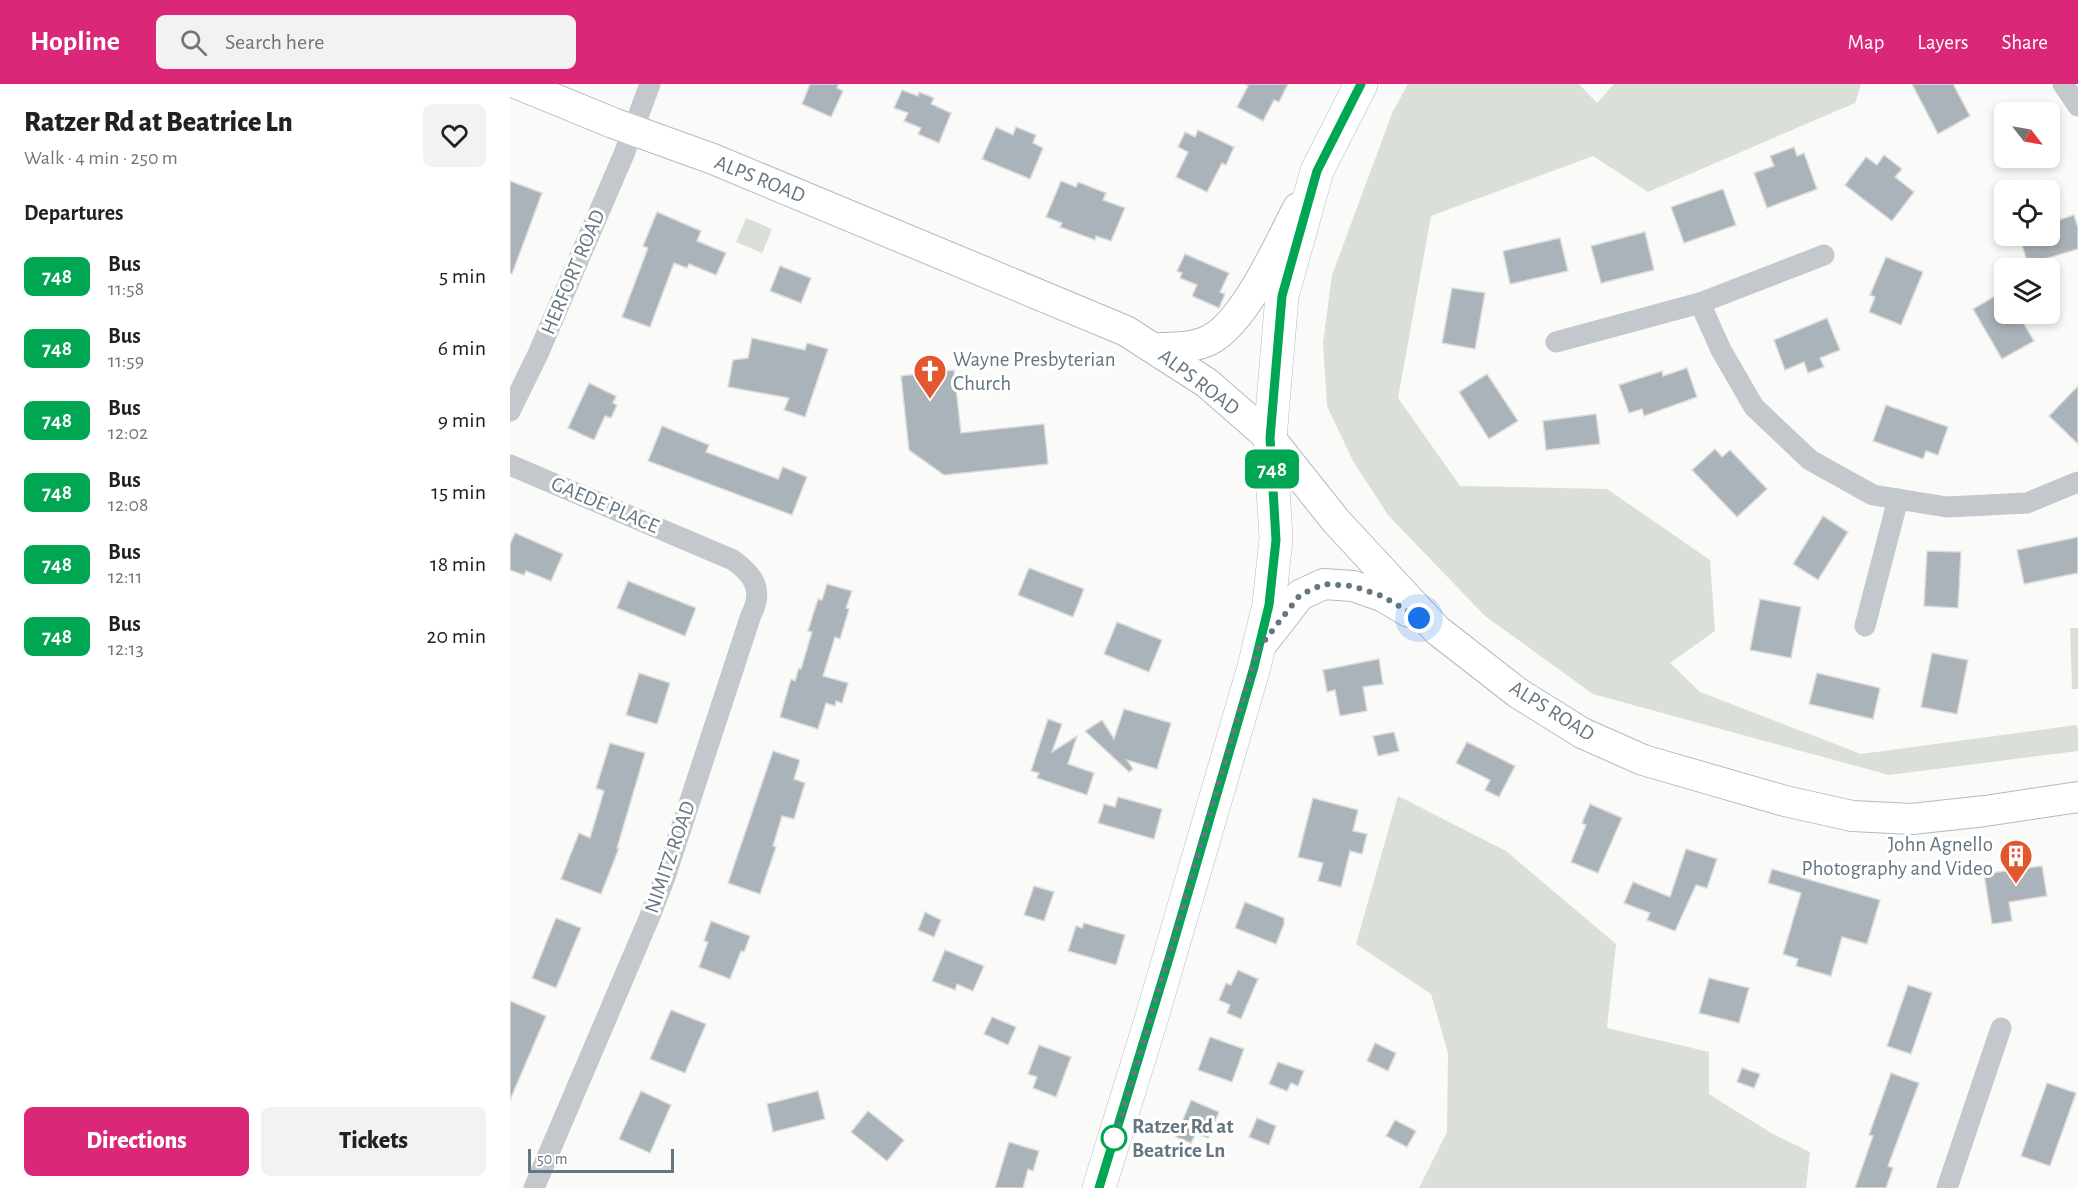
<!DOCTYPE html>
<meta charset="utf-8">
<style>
body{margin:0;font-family:"Alegreya Sans",sans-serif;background:#f2f2f2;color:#202124;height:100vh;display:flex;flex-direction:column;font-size:22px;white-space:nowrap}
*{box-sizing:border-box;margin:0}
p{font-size:20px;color:#757577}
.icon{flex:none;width:33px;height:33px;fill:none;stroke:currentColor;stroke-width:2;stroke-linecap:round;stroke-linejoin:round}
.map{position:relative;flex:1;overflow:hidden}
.drawer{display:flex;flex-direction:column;background:#fff;width:510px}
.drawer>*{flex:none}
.badge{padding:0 12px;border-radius:9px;font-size:21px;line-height:39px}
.needle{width:39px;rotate:121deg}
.tools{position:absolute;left:1484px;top:18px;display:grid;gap:12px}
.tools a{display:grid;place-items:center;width:66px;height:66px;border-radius:9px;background:#fff;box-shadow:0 3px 9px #0003;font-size:30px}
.scale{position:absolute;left:18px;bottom:15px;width:146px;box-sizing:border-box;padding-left:6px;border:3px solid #657683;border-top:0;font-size:16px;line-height:21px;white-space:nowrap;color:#657683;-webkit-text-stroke:4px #fff;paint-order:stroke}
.you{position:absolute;width:30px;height:30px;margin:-15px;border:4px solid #fff;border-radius:50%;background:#1a73e8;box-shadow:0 0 0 9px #1a73e833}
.map>.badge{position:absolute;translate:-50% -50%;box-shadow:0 0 0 3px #fff}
h2{padding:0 24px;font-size:22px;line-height:54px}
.round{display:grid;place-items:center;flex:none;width:63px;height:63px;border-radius:9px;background:#f2f2f2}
.summary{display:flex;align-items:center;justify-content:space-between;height:102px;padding:0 24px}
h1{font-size:28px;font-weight:800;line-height:45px}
.action{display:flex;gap:12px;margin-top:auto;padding:12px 24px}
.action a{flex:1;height:69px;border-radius:9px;background:#db2777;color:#fff;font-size:24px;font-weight:800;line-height:69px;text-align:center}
.action a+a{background:#f2f2f2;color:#202124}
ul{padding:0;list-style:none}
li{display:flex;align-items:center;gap:18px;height:72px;padding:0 24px}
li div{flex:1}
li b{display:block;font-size:22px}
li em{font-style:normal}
li .badge{min-width:66px;font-weight:700;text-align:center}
header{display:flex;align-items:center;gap:36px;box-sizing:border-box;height:84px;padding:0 30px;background:#db2777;color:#fff}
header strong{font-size:28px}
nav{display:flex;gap:33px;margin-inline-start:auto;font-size:21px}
.search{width:420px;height:54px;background:#f2f2f2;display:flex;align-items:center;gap:15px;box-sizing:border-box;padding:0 21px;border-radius:9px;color:#757577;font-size:22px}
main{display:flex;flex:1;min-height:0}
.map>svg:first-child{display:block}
</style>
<header>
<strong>Hopline</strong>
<div class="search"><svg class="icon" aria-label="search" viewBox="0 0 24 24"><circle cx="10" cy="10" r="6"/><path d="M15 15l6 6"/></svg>Search here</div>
<nav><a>Map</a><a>Layers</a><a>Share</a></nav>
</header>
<main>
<section class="drawer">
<div class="summary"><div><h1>Ratzer Rd at Beatrice Ln</h1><p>Walk · 4 min · 250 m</p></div><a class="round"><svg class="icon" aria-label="heart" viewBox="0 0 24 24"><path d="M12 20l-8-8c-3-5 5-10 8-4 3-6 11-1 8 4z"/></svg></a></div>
<h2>Departures</h2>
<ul>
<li><span class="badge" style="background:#00a651;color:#fff">748</span><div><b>Bus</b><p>11:58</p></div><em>5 min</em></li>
<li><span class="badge" style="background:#00a651;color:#fff">748</span><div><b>Bus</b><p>11:59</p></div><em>6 min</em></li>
<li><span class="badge" style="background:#00a651;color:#fff">748</span><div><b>Bus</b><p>12:02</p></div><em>9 min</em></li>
<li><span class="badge" style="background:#00a651;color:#fff">748</span><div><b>Bus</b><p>12:08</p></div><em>15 min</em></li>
<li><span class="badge" style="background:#00a651;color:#fff">748</span><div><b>Bus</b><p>12:11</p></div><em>18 min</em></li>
<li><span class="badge" style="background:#00a651;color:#fff">748</span><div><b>Bus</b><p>12:13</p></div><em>20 min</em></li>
</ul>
<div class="action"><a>Directions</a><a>Tickets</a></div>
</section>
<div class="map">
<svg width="1568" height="1104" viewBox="0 0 1568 1104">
<rect width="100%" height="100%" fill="#fafaf8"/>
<g fill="#dadfd7">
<path d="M 898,0 L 1069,0 L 1087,19 L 1104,0 L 1351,0 L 1345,19 L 1138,108 L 1083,72 L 921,132 L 888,314 L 950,402 L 1097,405 L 1200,476 L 1205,547 L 1160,579 L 1190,608 L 1351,670 L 1566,641 L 1568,646 L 1568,667 L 1379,691 L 1083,610 L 975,532 L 878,431 L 843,377 L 817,322 L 813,259 L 822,191 L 883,27 Z"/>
<path d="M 236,134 L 262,145 L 252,169 L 226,158 Z"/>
<path d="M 1560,544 L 1568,544 L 1568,605 L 1562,605 Z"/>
<path d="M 888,712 L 996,767 L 1106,860 L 1097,944 L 1199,968 L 1199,1010 L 1261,1049 L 1300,1068 L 1296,1104 L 909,1104 L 937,1048 L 938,969 L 921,910 L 846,860 Z"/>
</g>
<g fill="#aab3b9" stroke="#dcdcda" stroke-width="1.5">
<path d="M 300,0 L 329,0 L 327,4 L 333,7 L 321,33 L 292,20 Z"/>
<path d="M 735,0 L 778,0 L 769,18 L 764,16 L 753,37 L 727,23 L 738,2 Z"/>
<path d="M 1402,0 L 1443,0 L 1460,32 L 1428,50 Z"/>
<path d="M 392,6 L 408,12 L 409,8 L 424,14 L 421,20 L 441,29 L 429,59 L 408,50 L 411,44 L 394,37 L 398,29 L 384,24 Z"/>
<path d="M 486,43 L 503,51 L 506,43 L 526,51 L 523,59 L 533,64 L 520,95 L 472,75 Z"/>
<path d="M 688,46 L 724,63 L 716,81 L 712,79 L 697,108 L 666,93 L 678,68 L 668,63 L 675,48 L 685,53 Z"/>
<path d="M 1284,63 L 1287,72 L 1294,69 L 1307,105 L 1257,124 L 1244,89 L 1264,82 L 1260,72 Z"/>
<path d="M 1374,71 L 1392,85 L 1385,93 L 1404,108 L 1382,137 L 1335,101 L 1356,73 L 1367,81 Z"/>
<path d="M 0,97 L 32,109 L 2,190 L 0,189 Z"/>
<path d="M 551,97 L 566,103 L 568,98 L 596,109 L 593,116 L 615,124 L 601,157 L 586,152 L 585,156 L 550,143 L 552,139 L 536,133 Z"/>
<path d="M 1213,105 L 1226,141 L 1174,159 L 1161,123 Z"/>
<path d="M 147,128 L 191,147 L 187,157 L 216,169 L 206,191 L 179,180 L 177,184 L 164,179 L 140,243 L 112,233 L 138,164 L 133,162 Z"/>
<path d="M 1564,131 L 1568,144 L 1568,165 L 1518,180 L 1509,152 L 1539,152 L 1539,139 Z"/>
<path d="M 1135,148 L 1144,186 L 1091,199 L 1081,162 Z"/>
<path d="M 1050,154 L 1058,187 L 1000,200 L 993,167 Z"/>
<path d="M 675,170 L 719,189 L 710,208 L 715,210 L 709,224 L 682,212 L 687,201 L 670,194 L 672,189 L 667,187 Z"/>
<path d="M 1376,173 L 1413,188 L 1391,241 L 1359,228 L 1365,213 L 1360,211 Z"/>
<path d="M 270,182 L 301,194 L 291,219 L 260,207 Z"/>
<path d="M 942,204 L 975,209 L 965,265 L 932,259 Z"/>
<path d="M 1494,207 L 1494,230 L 1508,230 L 1524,257 L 1492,275 L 1463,225 Z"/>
<path d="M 1317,234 L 1330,266 L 1310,274 L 1314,283 L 1298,289 L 1294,278 L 1275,286 L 1264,256 Z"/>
<path d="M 242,254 L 295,266 L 297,259 L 318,265 L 295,333 L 274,326 L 279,314 L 218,303 L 223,276 L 238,274 Z"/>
<path d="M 1177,284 L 1187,313 L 1134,332 L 1132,325 L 1119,329 L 1109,301 L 1152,287 L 1153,292 Z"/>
<path d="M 444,286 L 451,349 L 534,340 L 538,380 L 434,391 L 399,366 L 391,292 Z"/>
<path d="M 977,290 L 1008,337 L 979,355 L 949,308 Z"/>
<path d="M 79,299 L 106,312 L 103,319 L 107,321 L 101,334 L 95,332 L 84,356 L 58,344 Z"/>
<path d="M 1568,302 L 1568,360 L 1539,332 Z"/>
<path d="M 1376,321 L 1438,343 L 1428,371 L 1416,367 L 1413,375 L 1363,357 Z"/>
<path d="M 1086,330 L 1090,360 L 1036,366 L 1033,337 Z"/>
<path d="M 152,342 L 199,361 L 196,368 L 268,395 L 273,383 L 297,393 L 282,431 L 138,377 Z"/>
<path d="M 1205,365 L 1212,373 L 1220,366 L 1257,405 L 1227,433 L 1182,386 Z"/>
<path d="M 1313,432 L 1338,448 L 1308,496 L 1283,480 Z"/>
<path d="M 5,449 L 53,470 L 41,497 L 16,487 L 14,491 L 0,486 L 0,460 Z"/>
<path d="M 1568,453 L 1568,489 L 1514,500 L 1507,466 Z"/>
<path d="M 1417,467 L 1451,468 L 1448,524 L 1414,522 Z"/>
<path d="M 519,484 L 574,505 L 563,533 L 508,511 Z"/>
<path d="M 118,497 L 186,524 L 175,552 L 107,524 Z"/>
<path d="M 317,500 L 342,507 L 336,524 L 339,525 L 330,555 L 325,553 L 313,592 L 338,599 L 332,619 L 326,617 L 325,622 L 316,619 L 308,645 L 270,633 L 281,595 L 285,597 L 289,584 L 291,585 L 302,548 L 298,547 L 308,515 L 312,516 Z"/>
<path d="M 1250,515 L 1291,523 L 1281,574 L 1240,566 Z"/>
<path d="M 607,538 L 652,556 L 639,588 L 594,570 Z"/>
<path d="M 1422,569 L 1458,576 L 1447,630 L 1411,623 Z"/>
<path d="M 869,575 L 873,600 L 853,603 L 857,627 L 830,632 L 825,606 L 817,608 L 813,586 Z"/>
<path d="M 129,589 L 160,599 L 147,640 L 116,631 Z"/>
<path d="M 1307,589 L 1370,604 L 1363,635 L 1299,620 Z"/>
<path d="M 614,625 L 661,639 L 647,685 L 617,676 L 623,685 L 619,688 L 575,647 L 592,636 L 604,655 Z"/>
<path d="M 538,635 L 552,640 L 542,668 L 567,652 L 558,680 L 584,689 L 577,711 L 527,694 L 529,689 L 521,687 Z"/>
<path d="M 884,648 L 889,667 L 868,672 L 863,652 Z"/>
<path d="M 957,658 L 1005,682 L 989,713 L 975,706 L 980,696 L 946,679 Z"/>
<path d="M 100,659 L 135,669 L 107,764 L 109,764 L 91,810 L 51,795 L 69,749 L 80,754 L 94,707 L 86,704 Z"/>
<path d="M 263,667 L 290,676 L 284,695 L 295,699 L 284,735 L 272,732 L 263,762 L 266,763 L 250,810 L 218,799 Z"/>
<path d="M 608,713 L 652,725 L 644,755 L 588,739 L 594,720 L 605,723 Z"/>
<path d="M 803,714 L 848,726 L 843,747 L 857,750 L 852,770 L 840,767 L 831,803 L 808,797 L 813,779 L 788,773 Z"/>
<path d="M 1080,720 L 1112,734 L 1088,789 L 1061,778 L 1076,741 L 1072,739 Z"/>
<path d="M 1176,765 L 1207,775 L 1197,804 L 1186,801 L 1165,847 L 1137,836 L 1140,829 L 1114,819 L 1123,798 L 1160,813 Z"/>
<path d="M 1532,782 L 1537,812 L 1499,818 L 1502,837 L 1482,840 L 1474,790 Z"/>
<path d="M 1262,785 L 1370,816 L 1357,860 L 1332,853 L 1321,892 L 1286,882 L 1288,875 L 1273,870 L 1291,809 L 1258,799 Z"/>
<path d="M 524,802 L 544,808 L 534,837 L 514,831 Z"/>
<path d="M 735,818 L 774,834 L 774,840 L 766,860 L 725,844 Z"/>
<path d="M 415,828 L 431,836 L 424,853 L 408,846 Z"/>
<path d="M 46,834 L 71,844 L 46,904 L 22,894 Z"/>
<path d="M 201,837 L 240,852 L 234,868 L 231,867 L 220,895 L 189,883 L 198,858 L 194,857 Z"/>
<path d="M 574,839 L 615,851 L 606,881 L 558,867 L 566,842 L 572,844 Z"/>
<path d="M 435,866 L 474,882 L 463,907 L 447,900 L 445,906 L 422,897 Z"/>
<path d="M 728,886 L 748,895 L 731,935 L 717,929 L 720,921 L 709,916 L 716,899 L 721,901 Z"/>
<path d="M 1199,894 L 1239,904 L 1229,939 L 1189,929 Z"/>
<path d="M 1398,901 L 1422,909 L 1401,970 L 1377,962 Z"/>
<path d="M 0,917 L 36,932 L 0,1016 Z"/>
<path d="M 161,926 L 196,940 L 175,989 L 140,975 Z"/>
<path d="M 482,933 L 506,943 L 498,961 L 474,950 Z"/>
<path d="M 700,953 L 734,965 L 722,998 L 688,986 Z"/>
<path d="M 865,959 L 886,969 L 878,987 L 857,977 Z"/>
<path d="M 529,961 L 561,973 L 546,1013 L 523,1004 L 527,993 L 518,990 Z"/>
<path d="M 768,978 L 794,987 L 788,1002 L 781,999 L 777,1007 L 759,1000 Z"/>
<path d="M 1232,984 L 1250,990 L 1244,1004 L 1227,998 Z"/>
<path d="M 1381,989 L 1409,999 L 1378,1082 L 1383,1084 L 1376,1104 L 1345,1104 L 1363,1052 L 1359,1051 Z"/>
<path d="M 1537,999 L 1566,1009 L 1540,1082 L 1511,1072 Z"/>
<path d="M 131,1007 L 161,1021 L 140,1069 L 109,1055 Z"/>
<path d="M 308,1007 L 315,1035 L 263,1048 L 257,1020 Z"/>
<path d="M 681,1016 L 709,1028 L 698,1054 L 686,1049 L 681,1059 L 666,1053 Z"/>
<path d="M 358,1027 L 394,1056 L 377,1077 L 341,1048 Z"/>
<path d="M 747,1034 L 766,1042 L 759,1061 L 739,1053 Z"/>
<path d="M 885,1036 L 906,1047 L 897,1063 L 876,1052 Z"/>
<path d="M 499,1058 L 529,1067 L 523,1087 L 518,1085 L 513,1104 L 485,1104 Z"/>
</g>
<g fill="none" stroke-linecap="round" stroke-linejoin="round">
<g stroke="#b3babf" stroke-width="32">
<g id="secondary">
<path d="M 8,0 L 103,39 L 203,75 L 616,247 L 697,299 L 760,354 L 826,437 L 927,546 L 1008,609 L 1072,649 L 1133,676 L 1275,717 L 1342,732 L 1402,735 L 1475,727 L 1568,713"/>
<path d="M 645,264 C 662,264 679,264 695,258 C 733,244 769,160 788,124"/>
<path d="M 748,565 L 790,511 L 814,500 L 843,502 L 872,512 L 899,528"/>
</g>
</g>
<g stroke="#b5babe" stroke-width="34">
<path id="primary" d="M 589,1104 L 641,936 L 744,583 L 759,521 L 766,454 L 760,354 L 772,212 L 807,87 L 851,0"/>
</g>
<g stroke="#c3c8cc" stroke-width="21">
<path d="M 1553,0 L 1568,22"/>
<path d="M 1190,219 L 1211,266 L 1244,323 L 1300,376 L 1363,411 L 1437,423 L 1517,419 L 1568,398"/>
<path d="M 1046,258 L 1190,219 L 1314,171"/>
<path d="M 0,327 L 28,270 L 114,70 L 140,0"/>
<path d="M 0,381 L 223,476 C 244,491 254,506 241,531 L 155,793 L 140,832 L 24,1104"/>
<path d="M 1355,542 L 1388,415"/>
<path d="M 1437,1104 L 1491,944"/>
</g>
<use href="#secondary" stroke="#fff" stroke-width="30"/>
<use href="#primary" stroke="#fff" stroke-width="33"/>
</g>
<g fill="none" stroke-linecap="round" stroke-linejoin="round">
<g stroke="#fff" stroke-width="14">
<path id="line" d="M 589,1104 L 660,871 L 744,583 L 759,521 L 766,456 L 760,354 L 772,212 L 807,87 L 851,0"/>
</g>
<use href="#line" stroke="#00a651" stroke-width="9"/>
<path stroke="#657683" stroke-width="6" stroke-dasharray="0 10.8" d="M 604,1054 L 602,1063 L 640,936 L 748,565 L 790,511 L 814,500 L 843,502 L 872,512 L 909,534"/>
</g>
<defs>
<g id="church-pin" transform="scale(1.725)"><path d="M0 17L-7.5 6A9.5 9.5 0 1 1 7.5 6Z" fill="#e4572e" stroke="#fff"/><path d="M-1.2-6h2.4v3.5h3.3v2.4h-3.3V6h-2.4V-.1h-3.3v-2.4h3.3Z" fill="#fff"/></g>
<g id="building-pin" transform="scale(1.725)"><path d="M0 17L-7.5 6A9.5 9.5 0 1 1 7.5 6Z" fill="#e4572e" stroke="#fff"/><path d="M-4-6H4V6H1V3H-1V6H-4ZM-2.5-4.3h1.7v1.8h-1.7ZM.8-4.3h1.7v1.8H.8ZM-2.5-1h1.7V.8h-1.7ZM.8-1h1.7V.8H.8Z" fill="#fff"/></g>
</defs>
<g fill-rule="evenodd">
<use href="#church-pin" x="420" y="287"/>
<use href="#building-pin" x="1506" y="772"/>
</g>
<circle fill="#fff" stroke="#00a651" stroke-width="3" cx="604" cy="1054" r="12"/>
<g text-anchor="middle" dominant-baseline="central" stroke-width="6" stroke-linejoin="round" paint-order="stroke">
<g font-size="21" fill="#657683" stroke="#fff">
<text transform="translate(250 95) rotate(22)">ALPS ROAD</text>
<text transform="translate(63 188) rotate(-67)">HERFORT ROAD</text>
<text transform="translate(689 298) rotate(37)">ALPS ROAD</text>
<text transform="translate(95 421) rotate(23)">GAEDE PLACE</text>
<text transform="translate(1042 627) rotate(32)">ALPS ROAD</text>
<text transform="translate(160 773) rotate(-71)">NIMITZ ROAD</text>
</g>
<g font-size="21" fill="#657683" stroke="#fff" text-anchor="start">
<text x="443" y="275">Wayne Presbyterian<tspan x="443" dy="24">Church</tspan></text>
<text x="1483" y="760" text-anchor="end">John Agnello<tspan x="1483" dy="24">Photography and Video</tspan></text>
</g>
<g font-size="21" font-weight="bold" fill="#657683" stroke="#fff" text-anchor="start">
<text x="622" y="1042">Ratzer Rd at<tspan x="622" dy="24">Beatrice Ln</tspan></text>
</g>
</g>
</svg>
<div class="tools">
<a><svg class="needle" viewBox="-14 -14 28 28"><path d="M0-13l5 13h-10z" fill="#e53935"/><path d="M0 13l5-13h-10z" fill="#757577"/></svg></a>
<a><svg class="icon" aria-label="locate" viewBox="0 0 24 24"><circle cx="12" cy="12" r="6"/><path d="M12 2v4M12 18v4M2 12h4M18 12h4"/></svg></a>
<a><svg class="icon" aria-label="layers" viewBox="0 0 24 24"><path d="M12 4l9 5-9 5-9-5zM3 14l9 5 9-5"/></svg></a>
</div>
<div class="scale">50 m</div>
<div class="you" style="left:909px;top:534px"></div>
<b class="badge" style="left:762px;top:385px;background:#00a651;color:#fff">748</b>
</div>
</main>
